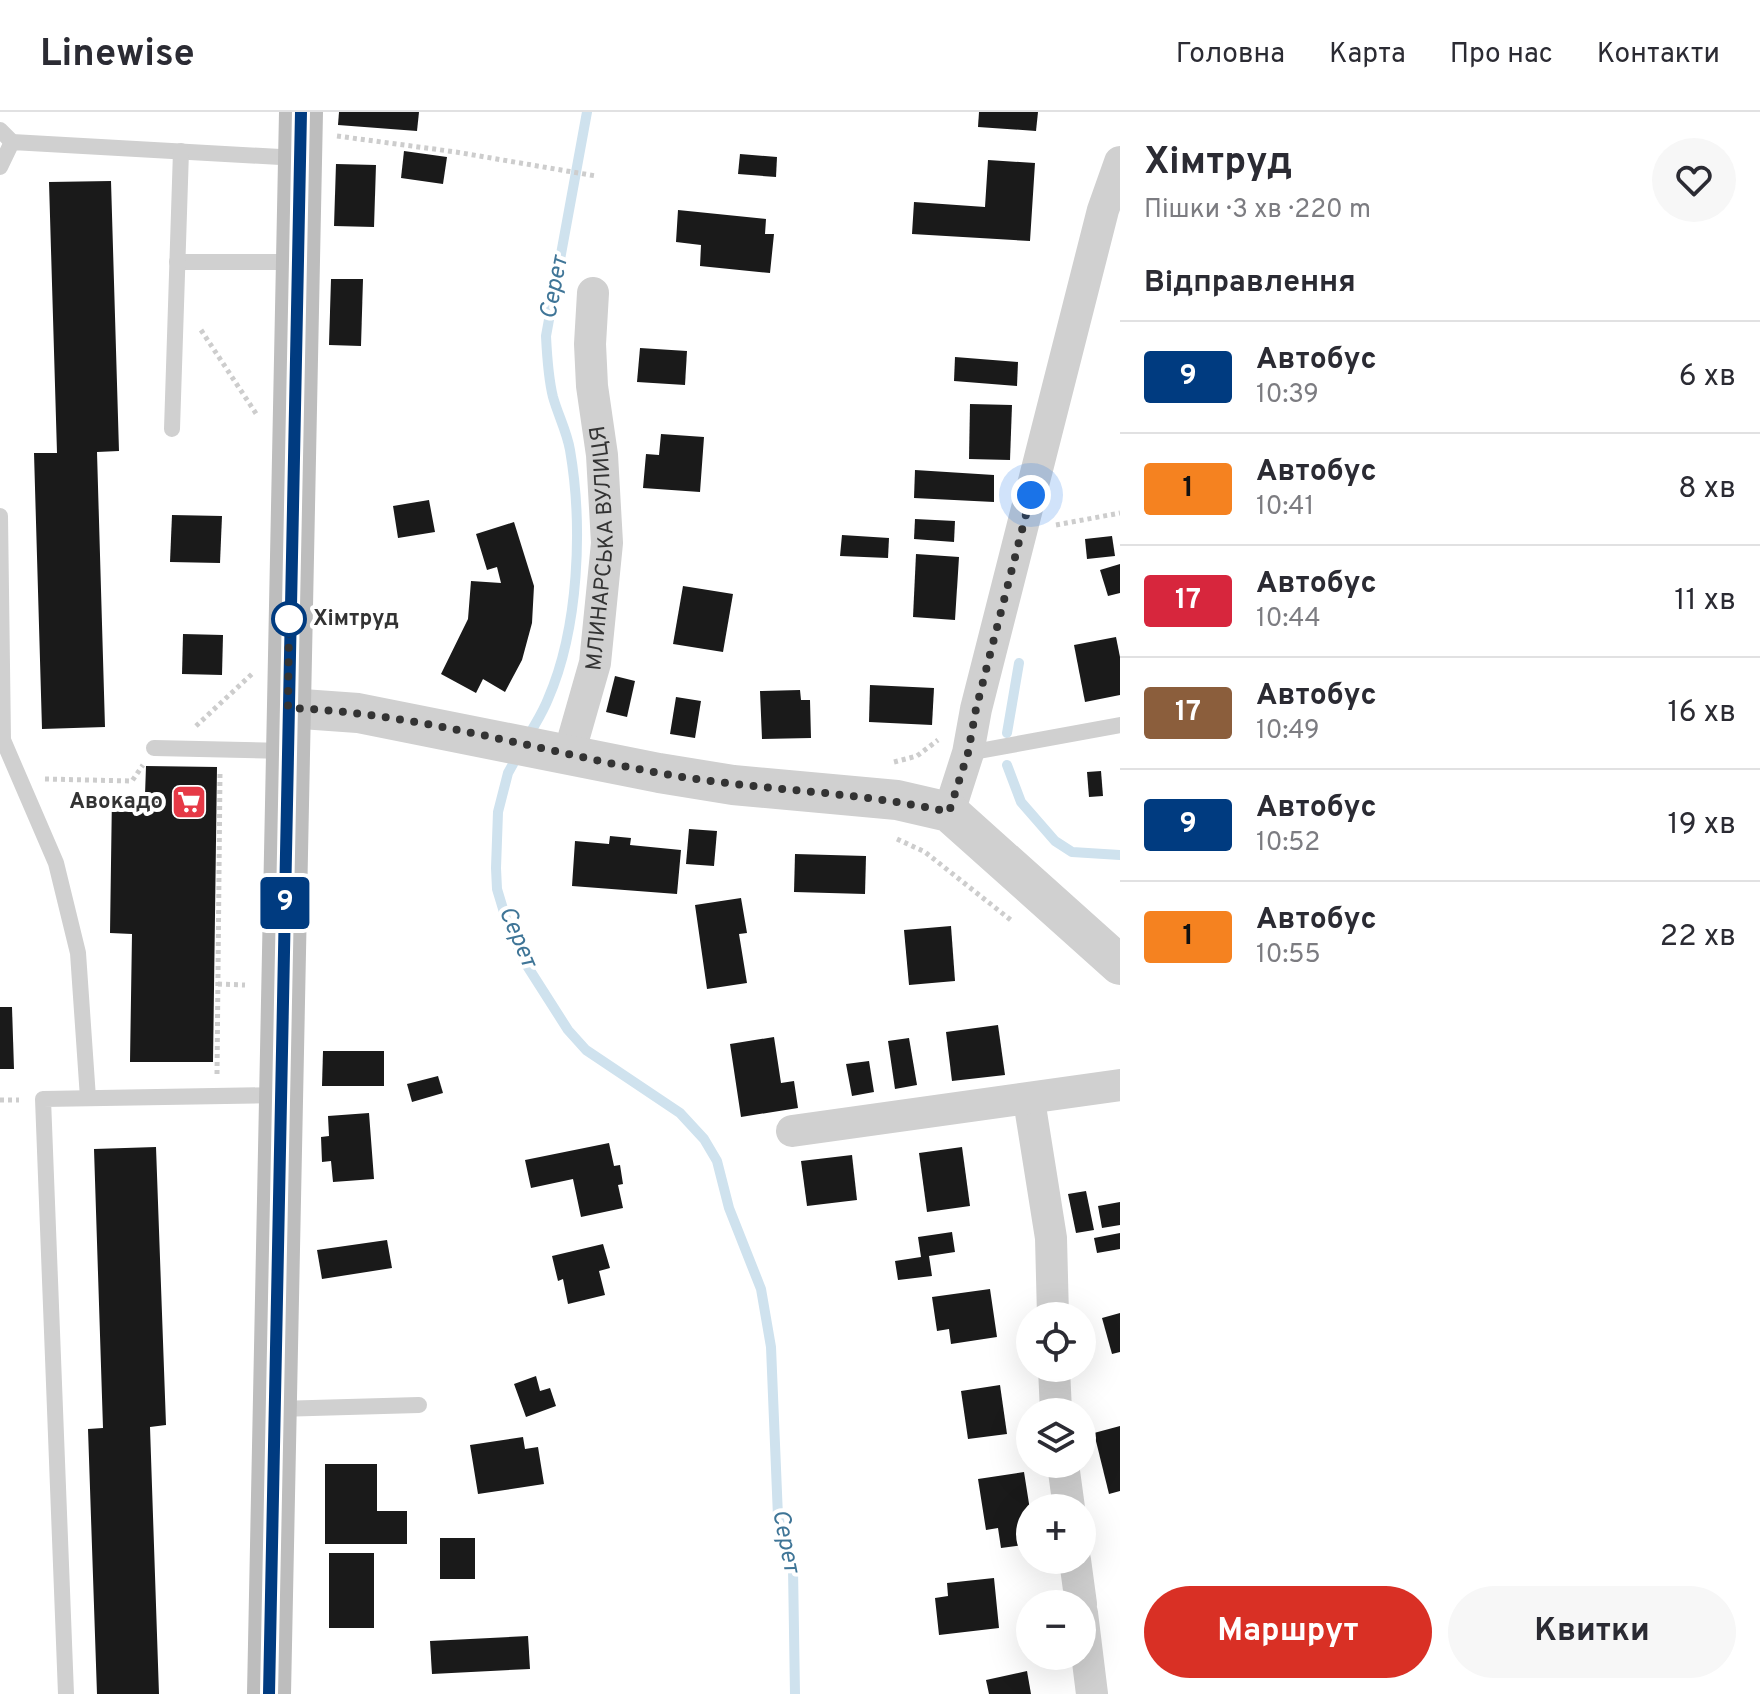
<!DOCTYPE html>
<html lang="uk">
<meta charset="utf-8">
<style>
body{margin:0;font-family:Overpass,sans-serif;background:#f7f7f7;color:#2b2b33;height:100vh;display:flex;flex-direction:column;font-size:30px;white-space:nowrap}
*{box-sizing:border-box;margin:0}
p{font-size:26px;color:#7c7c81}
.icon{flex:none;width:44px;height:44px;fill:none;stroke:currentColor;stroke-width:2;stroke-linecap:round;stroke-linejoin:round}
.map{position:relative;flex:1;overflow:hidden}
.details{display:flex;flex-direction:column;background:#fff;width:640px}
.details>*{flex:none}
.badge{padding:0 16px;border-radius:6px;font-size:28px;line-height:52px}
.controls{position:absolute;left:1016px;top:1190px;display:grid;gap:16px}
.controls a{display:grid;place-items:center;width:80px;height:80px;border-radius:50%;background:#fff;box-shadow:0 8px 32px #0002;font-size:40px}
.you{position:absolute;width:40px;height:40px;margin:-20px;border:6px solid #fff;border-radius:50%;background:#1a73e8;box-shadow:0 0 0 12px #1a73e833}
.map>.badge{position:absolute;translate:-50% -50%;box-shadow:0 0 0 4px #fff}
h2{padding:0 24px;font-size:30px;line-height:72px}
.round{display:grid;place-items:center;flex:none;width:84px;height:84px;border-radius:42px;background:#f7f7f7}
.overview{display:flex;align-items:center;justify-content:space-between;height:136px;padding:0 24px}
h1{font-size:38px;font-weight:700;line-height:60px}
.cta{display:flex;gap:16px;margin-top:auto;padding:16px 24px}
.cta a{flex:1;height:92px;border-radius:48px;background:#d93025;color:#fff;font-size:32px;font-weight:700;line-height:92px;text-align:center}
.cta a+a{background:#f7f7f7;color:#2b2b33}
ul{padding:0;list-style:none}
li{display:flex;align-items:center;gap:24px;height:112px;padding:0 24px;border-top:2px solid #e1e1e2}
li div{flex:1}
li b{display:block;font-size:30px}
li em{font-style:normal}
li .badge{min-width:88px;font-weight:700;text-align:center}
header{display:flex;align-items:center;gap:48px;box-sizing:border-box;height:112px;padding:0 40px;background:#fff;border-bottom:2px solid #e1e1e2}
header strong{font-size:38px}
nav{display:flex;gap:44px;margin-inline-start:auto;font-size:28px}
main{display:flex;flex:1;min-height:0}
.map>svg:first-child{display:block}
</style>
<header>
<strong>Linewise</strong>
<nav><a>Головна</a><a>Карта</a><a>Про нас</a><a>Контакти</a></nav>
</header>
<main>
<div class="map">
<svg width="1120" height="1582" viewBox="0 0 1120 1582">
<rect width="100%" height="100%" fill="#fff"/>
<g fill="none" stroke-linecap="round" stroke-linejoin="round">
<g stroke="#cfe2ee" stroke-width="10">
<path d="M 1007,621 L 1019,551"/>
<path d="M 528,625 C 535,612 543,600 548,587 C 579,516 583,414 570,338 C 567,320 558,303 553,285 C 548,265 547,244 546,224 L 587,0"/>
<path d="M 518,643 L 508,661 L 498,700 L 496,756 L 497,777 L 507,810 L 524,849 L 568,918 L 586,938 L 680,1001 L 704,1027 L 717,1049 L 729,1096 L 761,1177 L 771,1235 L 778,1405 L 793,1456 L 795,1582"/>
<path d="M 1007,653 L 1021,690 L 1055,729 L 1072,740 L 1120,743"/>
</g>
</g>
<g fill="#1a1a1a">
<path d="M 339,0 L 419,0 L 417,19 L 338,13 Z"/>
<path d="M 979,0 L 1038,0 L 1036,19 L 978,15 Z"/>
<path d="M 404,39 L 447,45 L 443,72 L 401,66 Z"/>
<path d="M 740,42 L 777,45 L 776,65 L 738,62 Z"/>
<path d="M 988,48 L 1035,51 L 1030,129 L 912,122 L 914,90 L 985,95 Z"/>
<path d="M 336,52 L 376,53 L 374,115 L 334,114 Z"/>
<path d="M 111,69 L 119,339 L 97,340 L 105,615 L 42,617 L 34,341 L 57,341 L 49,70 Z"/>
<path d="M 678,98 L 766,107 L 765,122 L 774,122 L 770,161 L 700,154 L 701,133 L 676,130 Z"/>
<path d="M 331,167 L 363,167 L 361,234 L 329,233 Z"/>
<path d="M 640,236 L 687,239 L 685,273 L 637,270 Z"/>
<path d="M 955,245 L 1018,250 L 1017,274 L 954,269 Z"/>
<path d="M 970,292 L 1012,293 L 1010,348 L 969,347 Z"/>
<path d="M 661,322 L 704,325 L 700,380 L 643,376 L 646,342 L 659,343 Z"/>
<path d="M 915,358 L 994,363 L 994,390 L 914,386 Z"/>
<path d="M 429,388 L 435,420 L 398,426 L 393,394 Z"/>
<path d="M 172,403 L 222,404 L 220,451 L 170,450 Z"/>
<path d="M 915,407 L 955,409 L 954,430 L 914,427 Z"/>
<path d="M 514,410 L 534,474 L 532,511 L 522,548 L 505,580 L 483,567 L 476,581 L 441,562 L 468,507 L 471,469 L 501,471 L 497,455 L 487,458 L 476,422 Z"/>
<path d="M 842,423 L 889,426 L 888,446 L 840,444 Z"/>
<path d="M 1112,424 L 1115,444 L 1087,447 L 1085,427 Z"/>
<path d="M 916,442 L 959,445 L 955,508 L 913,505 Z"/>
<path d="M 1120,452 L 1120,481 L 1108,484 L 1100,458 Z"/>
<path d="M 683,474 L 733,482 L 723,540 L 673,532 Z"/>
<path d="M 183,522 L 223,523 L 222,563 L 182,562 Z"/>
<path d="M 1116,525 L 1120,545 L 1120,583 L 1085,590 L 1074,533 Z"/>
<path d="M 615,564 L 635,569 L 627,605 L 606,600 Z"/>
<path d="M 870,573 L 934,576 L 932,613 L 869,610 Z"/>
<path d="M 800,578 L 801,588 L 810,588 L 811,626 L 762,627 L 760,579 Z"/>
<path d="M 676,585 L 701,589 L 695,626 L 670,622 Z"/>
<path d="M 146,654 L 217,655 L 213,950 L 130,950 L 132,822 L 110,821 L 112,682 L 145,683 Z"/>
<path d="M 1101,659 L 1103,684 L 1089,685 L 1087,660 Z"/>
<path d="M 689,717 L 717,719 L 714,754 L 686,752 Z"/>
<path d="M 610,724 L 631,726 L 630,733 L 681,738 L 677,782 L 572,774 L 575,729 L 609,732 Z"/>
<path d="M 795,742 L 866,744 L 865,782 L 794,780 Z"/>
<path d="M 741,786 L 747,821 L 739,822 L 747,871 L 707,877 L 695,793 Z"/>
<path d="M 951,814 L 955,869 L 909,873 L 904,818 Z"/>
<path d="M 0,895 L 12,895 L 14,957 L 0,957 Z"/>
<path d="M 998,913 L 1005,963 L 952,969 L 946,920 Z"/>
<path d="M 774,925 L 781,971 L 794,969 L 798,996 L 741,1005 L 730,932 Z"/>
<path d="M 909,926 L 917,973 L 895,977 L 888,929 Z"/>
<path d="M 323,939 L 384,939 L 384,974 L 322,974 Z"/>
<path d="M 869,949 L 874,980 L 852,984 L 846,952 Z"/>
<path d="M 438,964 L 443,981 L 412,990 L 407,972 Z"/>
<path d="M 369,1001 L 374,1067 L 333,1070 L 331,1049 L 322,1050 L 321,1025 L 329,1024 L 328,1004 Z"/>
<path d="M 609,1031 L 614,1054 L 620,1053 L 623,1072 L 618,1073 L 623,1096 L 581,1105 L 573,1067 L 531,1076 L 525,1048 Z"/>
<path d="M 156,1035 L 166,1313 L 150,1315 L 159,1582 L 97,1582 L 88,1317 L 103,1316 L 94,1037 Z"/>
<path d="M 962,1035 L 970,1094 L 927,1100 L 919,1041 Z"/>
<path d="M 852,1043 L 857,1088 L 807,1094 L 801,1049 Z"/>
<path d="M 1086,1079 L 1094,1118 L 1076,1121 L 1068,1082 Z"/>
<path d="M 1120,1090 L 1120,1113 L 1102,1116 L 1098,1094 Z"/>
<path d="M 952,1120 L 955,1140 L 929,1144 L 932,1164 L 898,1168 L 895,1149 L 921,1145 L 918,1125 Z"/>
<path d="M 1120,1121 L 1120,1137 L 1097,1141 L 1094,1126 Z"/>
<path d="M 387,1128 L 392,1156 L 322,1167 L 317,1138 Z"/>
<path d="M 603,1132 L 610,1156 L 599,1159 L 605,1183 L 568,1192 L 563,1167 L 558,1169 L 552,1144 Z"/>
<path d="M 990,1177 L 997,1225 L 951,1232 L 949,1217 L 937,1219 L 932,1185 Z"/>
<path d="M 1120,1201 L 1120,1240 L 1112,1242 L 1102,1206 Z"/>
<path d="M 536,1264 L 540,1279 L 550,1276 L 556,1294 L 526,1305 L 514,1272 Z"/>
<path d="M 1000,1273 L 1007,1322 L 968,1327 L 961,1279 Z"/>
<path d="M 1120,1314 L 1120,1379 L 1109,1382 L 1094,1321 Z"/>
<path d="M 523,1325 L 525,1337 L 538,1335 L 544,1372 L 478,1382 L 470,1333 Z"/>
<path d="M 325,1352 L 377,1352 L 377,1399 L 407,1399 L 407,1432 L 325,1432 Z"/>
<path d="M 1024,1360 L 1030,1398 L 1030,1432 L 1001,1436 L 998,1416 L 986,1418 L 978,1367 Z"/>
<rect x="440" y="1426" width="35" height="41"/>
<rect x="329" y="1441" width="45" height="75"/>
<path d="M 994,1466 L 999,1516 L 939,1523 L 935,1486 L 948,1484 L 947,1471 Z"/>
<path d="M 528,1524 L 530,1557 L 432,1562 L 430,1529 Z"/>
<path d="M 1027,1559 L 1031,1582 L 989,1582 L 986,1568 Z"/>
</g>
<g fill="none" stroke-linecap="round" stroke-linejoin="round">
<g stroke="#cdcdcd" stroke-width="5" stroke-dasharray="4 4" stroke-linecap="butt">
<path d="M 337,24 L 456,40 L 596,64"/>
<path d="M 201,218 L 257,303"/>
<path d="M 1056,413 L 1120,401"/>
<path d="M 196,614 L 253,561"/>
<path d="M 894,650 L 917,644 L 938,628"/>
<path d="M 45,667 L 132,669 L 143,653"/>
<path d="M 897,727 L 925,740 L 1012,809"/>
<path d="M 218,872 L 245,873"/>
<path d="M 217,962 L 220,660"/>
<path d="M 0,988 L 19,988"/>
</g>
<g stroke="#d0d0d0" stroke-width="16">
<path d="M 0,18 L 12,30"/>
<path d="M 0,55 L 12,30 L 298,46"/>
<path d="M 177,150 L 296,150"/>
<path d="M 172,317 L 181,39"/>
<path d="M 0,404 L 3,628 L 56,751 L 78,841 L 88,986"/>
<path d="M 154,636 L 286,639"/>
<path d="M 968,641 L 1120,613"/>
<path d="M 277,1297 L 419,1293"/>
<path d="M 66,1582 L 43,987 L 278,983"/>
</g>
<g stroke="#d0d0d0" stroke-width="32">
<path id="s1" d="M 569,642 L 595,551 L 607,431 L 602,343 L 592,274 L 590,232 L 593,181"/>
<path d="M 949,700 L 968,641 L 976,597 L 1103,98 L 1120,50"/>
<path d="M 1029,988 L 1051,1126 L 1053,1204"/>
<path d="M 792,1019 L 1120,973"/>
<path d="M 1054,1256 L 1056,1300"/>
<path d="M 1063,1352 L 1069,1396"/>
<path d="M 1075,1448 L 1081,1492"/>
<path d="M 1082,1501 L 1092,1582"/>
</g>
<path stroke="#d0d0d0" stroke-width="40" d="M 288,596 L 358,601 L 659,661 L 733,673 L 897,688 L 949,700 L 1120,853"/>
<path stroke="#bdbdbd" stroke-width="44" d="M 269,1582 L 301,0"/>
</g>
<g fill="none" stroke-linecap="round" stroke-linejoin="round">
<g stroke="#fff" stroke-width="18">
<path id="line" d="M 269,1582 L 301,0"/>
</g>
<use href="#line" stroke="#003b80" stroke-width="12"/>
<path stroke="#333" stroke-width="8" stroke-dasharray="0 14.4" d="M 289,507 L 288,596 C 413,600 536,638 659,661 C 755,679 853,678 949,700 L 968,641 L 976,597 L 1031,383"/>
</g>
<defs>
<g id="supermarket-square" transform="scale(1.8)"><rect x="-9" y="-9" width="18" height="18" rx="4" fill="#e63946" stroke="#fff"/><path d="M-6-5.5h2.5l.6 2H6L4.5 2H-2.5L-4.4-4H-6ZM-1.5 3.2a1.3 1.3 0 1 0 .1 0ZM3 3.2a1.3 1.3 0 1 0 .1 0Z" fill="#fff"/></g>
</defs>
<g fill-rule="evenodd">
<use href="#supermarket-square" x="189" y="690"/>
</g>
<circle fill="#fff" stroke="#003b80" stroke-width="4" cx="289" cy="507" r="16"/>
<g text-anchor="middle" dominant-baseline="central" stroke-width="8" stroke-linejoin="round" paint-order="stroke">
<g font-size="22" fill="#333" stroke="#fff">
<text stroke="none"><textPath href="#s1" startOffset="210">МЛИНАРСЬКА ВУЛИЦЯ</textPath></text>
</g>
<g font-size="22" font-weight="bold" fill="#333" stroke="#fff" text-anchor="start">
<text x="313" y="507">Хімтруд</text>
</g>
<g font-size="22" font-weight="bold" fill="#333" stroke="#fff" text-anchor="end">
<text x="163" y="690">Авокадо</text>
</g>
<g font-size="24" font-style="italic" fill="#3f7597" stroke="#fff">
<text transform="translate(555 176) rotate(-79)">Серет</text>
<text transform="translate(517 825) rotate(67)">Серет</text>
<text transform="translate(785 1429) rotate(79)">Серет</text>
</g>
</g>
</svg>
<div class="controls">
<a><svg class="icon" aria-label="locate" viewBox="0 0 24 24"><circle cx="12" cy="12" r="6"/><path d="M12 2v4M12 18v4M2 12h4M18 12h4"/></svg></a>
<a><svg class="icon" aria-label="layers" viewBox="0 0 24 24"><path d="M12 4l9 5-9 5-9-5zM3 14l9 5 9-5"/></svg></a>
<a>+</a>
<a>−</a>
</div>
<div class="you" style="left:1031px;top:383px"></div>
<b class="badge" style="left:285px;top:791px;background:#003b80;color:#fff">9</b>
</div>
<section class="details">
<div class="overview"><div><h1>Хімтруд</h1><p>Пішки · 3 хв · 220 m</p></div><a class="round"><svg class="icon" aria-label="heart" viewBox="0 0 24 24"><path d="M12 20l-8-8c-3-5 5-10 8-4 3-6 11-1 8 4z"/></svg></a></div>
<h2>Відправлення</h2>
<ul>
<li><span class="badge" style="background:#003b80;color:#fff">9</span><div><b>Автобус</b><p>10:39</p></div><em>6 хв</em></li>
<li><span class="badge" style="background:#f58220;color:#111">1</span><div><b>Автобус</b><p>10:41</p></div><em>8 хв</em></li>
<li><span class="badge" style="background:#d7263d;color:#fff">17</span><div><b>Автобус</b><p>10:44</p></div><em>11 хв</em></li>
<li><span class="badge" style="background:#8b5e3c;color:#fff">17</span><div><b>Автобус</b><p>10:49</p></div><em>16 хв</em></li>
<li><span class="badge" style="background:#003b80;color:#fff">9</span><div><b>Автобус</b><p>10:52</p></div><em>19 хв</em></li>
<li><span class="badge" style="background:#f58220;color:#111">1</span><div><b>Автобус</b><p>10:55</p></div><em>22 хв</em></li>
</ul>
<div class="cta"><a>Маршрут</a><a>Квитки</a></div>
</section>
</main>
